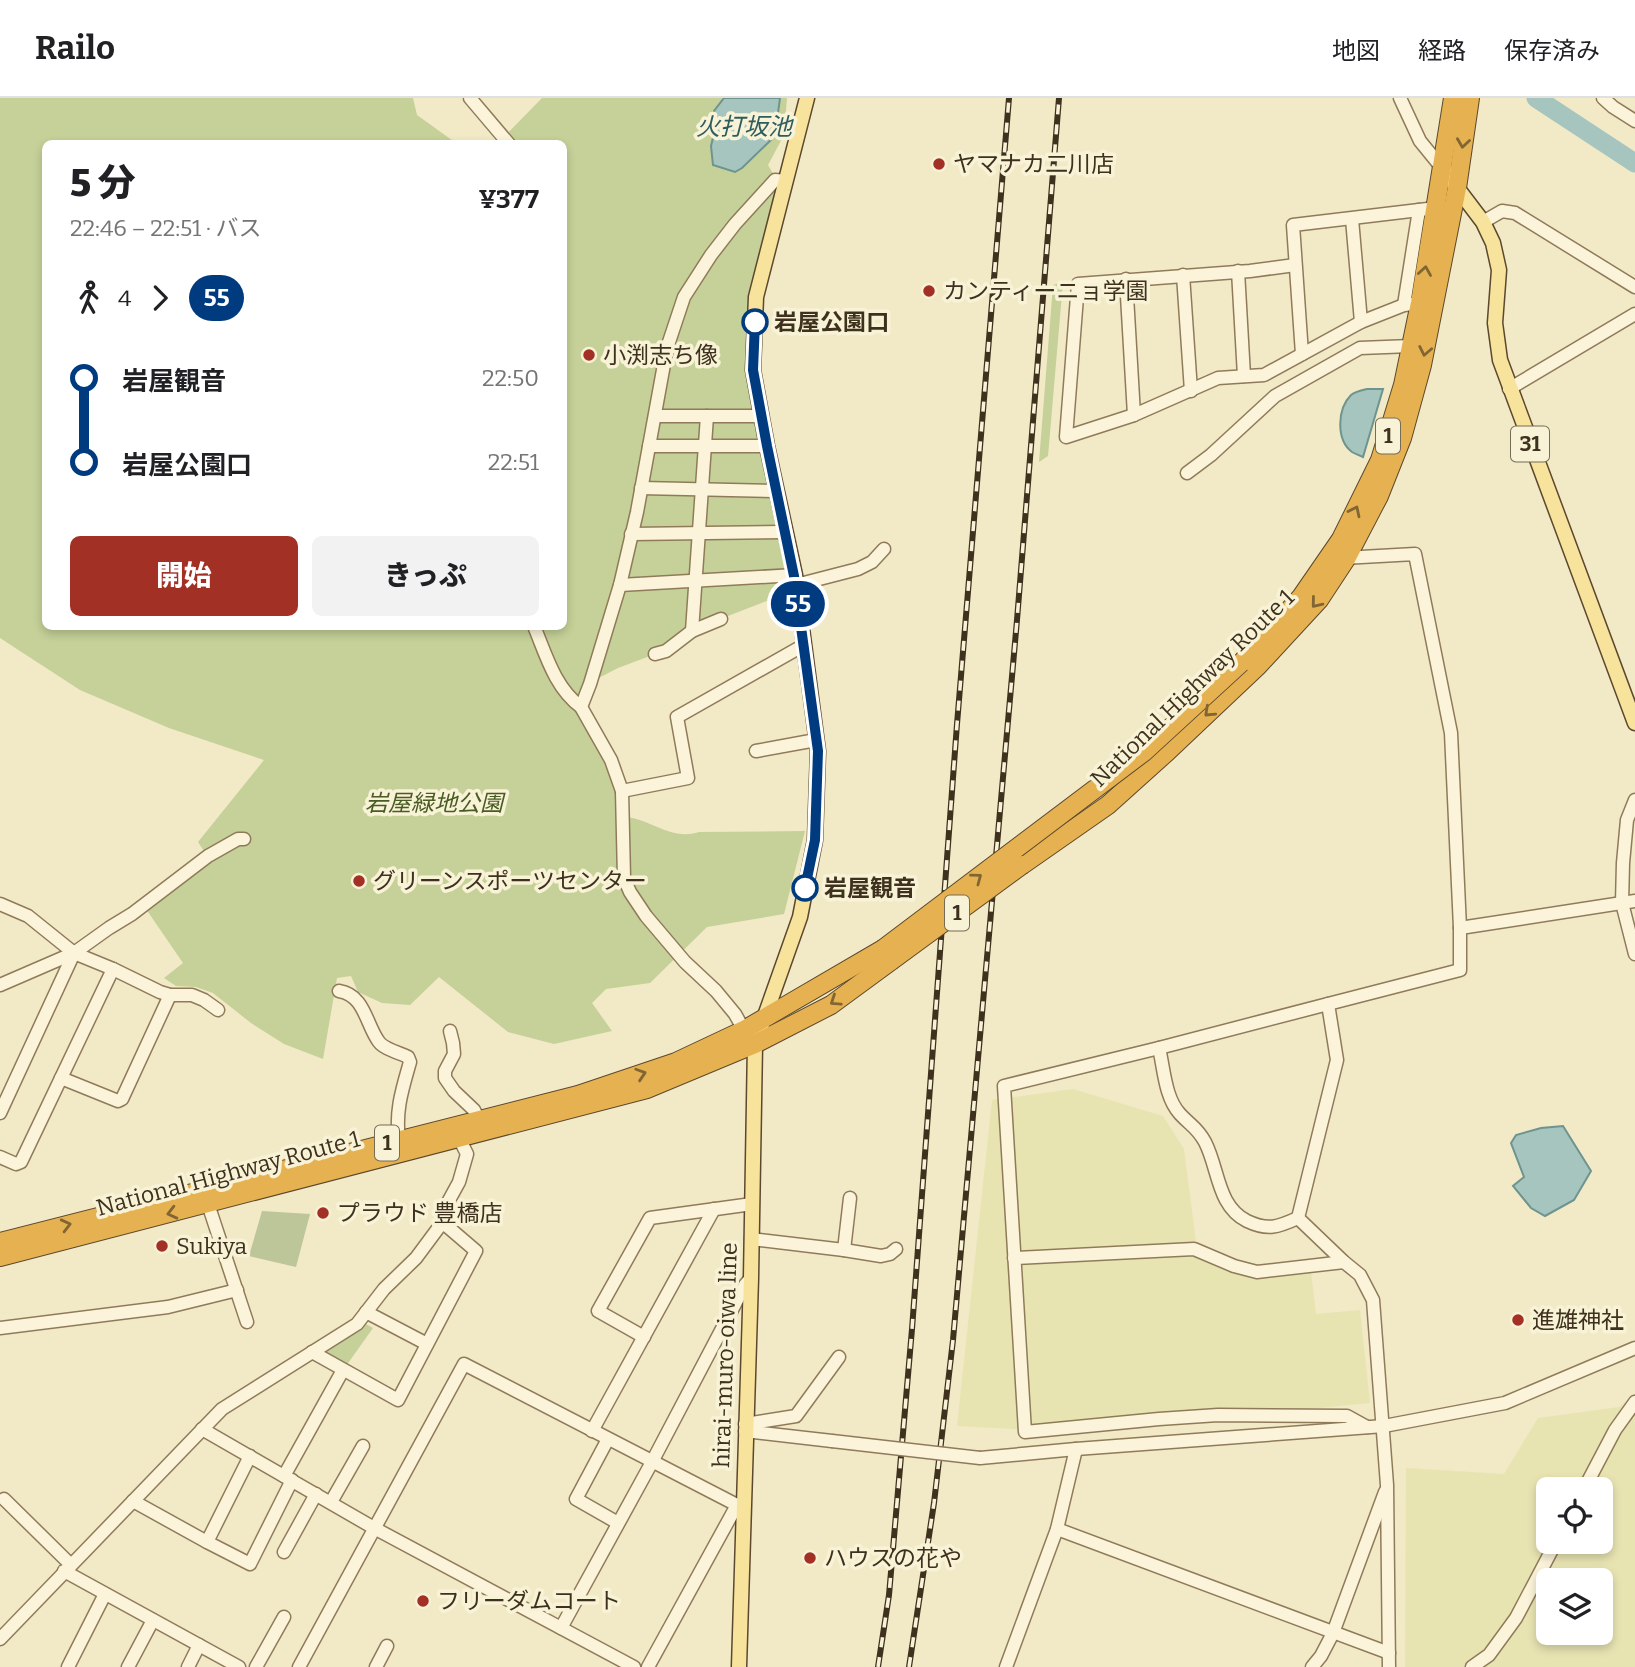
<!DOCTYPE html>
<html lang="ja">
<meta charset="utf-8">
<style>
body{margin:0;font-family:Bitter,"Noto Sans JP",serif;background:#f2f2f2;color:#202124;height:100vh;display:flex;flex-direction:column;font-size:26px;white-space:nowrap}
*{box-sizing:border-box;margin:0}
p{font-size:23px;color:#757577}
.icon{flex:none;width:38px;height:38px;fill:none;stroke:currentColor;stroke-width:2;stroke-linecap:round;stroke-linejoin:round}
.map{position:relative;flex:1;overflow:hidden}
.side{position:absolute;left:42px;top:42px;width:525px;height:490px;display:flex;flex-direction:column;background:#fff;border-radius:10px;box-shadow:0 4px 10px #0003}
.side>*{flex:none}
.badge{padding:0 14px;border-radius:23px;font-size:24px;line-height:46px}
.buttons{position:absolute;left:1536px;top:1379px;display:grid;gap:14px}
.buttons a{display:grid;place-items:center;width:77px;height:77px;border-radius:10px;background:#fff;box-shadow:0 4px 10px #0003;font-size:35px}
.map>.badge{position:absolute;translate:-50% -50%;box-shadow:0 0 0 4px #fff}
.legs{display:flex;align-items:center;gap:10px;height:77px;padding:0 28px;font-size:23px}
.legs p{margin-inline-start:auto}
.overview{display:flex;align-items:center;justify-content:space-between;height:119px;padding:0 28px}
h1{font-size:38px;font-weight:800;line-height:52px}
.action{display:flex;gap:14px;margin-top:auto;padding:14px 28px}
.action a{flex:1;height:80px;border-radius:10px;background:#a23025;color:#fff;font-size:28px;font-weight:800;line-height:80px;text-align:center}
.action a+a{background:#f2f2f2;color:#202124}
ul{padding:0 28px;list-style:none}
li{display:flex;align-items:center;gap:24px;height:84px;font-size:26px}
li i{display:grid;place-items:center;width:10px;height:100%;margin:0 9px;background:currentColor}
li i::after{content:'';width:18px;height:18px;margin:-9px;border:5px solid;border-radius:50%;background:#fff}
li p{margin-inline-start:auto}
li:first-child i{background:linear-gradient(#0000 50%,currentColor 0)}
li:last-child i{background:linear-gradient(currentColor 50%,#0000 0)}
header{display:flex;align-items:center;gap:42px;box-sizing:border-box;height:98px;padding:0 35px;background:#fff;border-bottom:2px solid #e0e0e0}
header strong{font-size:33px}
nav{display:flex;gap:38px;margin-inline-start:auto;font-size:24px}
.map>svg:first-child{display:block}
</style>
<header>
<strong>Railo</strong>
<nav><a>地図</a><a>経路</a><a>保存済み</a></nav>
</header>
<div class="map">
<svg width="1635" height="1569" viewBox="0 0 1635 1569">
<rect width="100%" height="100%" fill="#f2e9c6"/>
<g fill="#e8e4b2" fill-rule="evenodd">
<path d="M 1073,991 L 1163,1018 L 1184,1051 L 1196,1144 L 1235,1170 L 1311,1174 L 1316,1216 L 1360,1212 L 1370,1305 L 1069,1334 L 957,1328 L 992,1002 Z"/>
<path d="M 1635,1297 L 1635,1569 L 1405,1569 L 1406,1370 L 1504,1376 L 1538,1320 L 1619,1309 ZM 1549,1391 L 1601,1391 L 1601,1444 L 1549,1444 ZM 1549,1482 L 1601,1482 L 1601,1535 L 1549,1535 Z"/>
</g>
<g fill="#c5d198">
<path d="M 0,0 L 413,0 L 417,17 L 456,45 L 46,46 L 46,528 L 564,528 L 564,46 L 498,45 L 542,0 L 787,0 L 784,37 L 768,67 L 783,93 L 756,199 L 753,272 L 795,492 L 692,532 L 666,552 L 618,570 L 589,585 L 581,609 L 613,673 L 626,719 C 651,721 671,743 699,734 L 805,733 L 784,816 L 707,829 L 650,885 L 606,891 L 592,905 L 612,933 L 554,946 L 508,934 L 439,879 L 410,907 L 382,905 L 358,894 L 351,878 L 337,880 L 323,961 L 284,946 L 251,925 L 213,895 L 196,889 L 176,888 L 164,880 L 183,865 L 146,811 L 208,759 L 198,744 L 264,662 L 169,630 L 80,592 L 0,540 Z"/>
<path d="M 1063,184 L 1048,358 L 1039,364 L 1053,187 Z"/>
<path d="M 364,1225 L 373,1230 L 346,1268 L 318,1254 Z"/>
</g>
<path fill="#bcc698" d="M 262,1113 L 310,1116 L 296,1169 L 249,1158 Z"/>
<g fill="#a7c5bf" stroke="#6d948e" stroke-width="2">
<path d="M 724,0 L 780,0 L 775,38 L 742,70 L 735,74 L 713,67 L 711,48 L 717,23 L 714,13 Z"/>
<path d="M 1367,291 L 1383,291 L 1363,359 C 1359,357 1355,356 1352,354 C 1336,342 1337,311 1351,297 C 1355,294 1362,292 1367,291 Z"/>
<path d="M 1563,1028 L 1591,1073 L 1574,1102 L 1545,1118 L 1531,1110 L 1513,1088 L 1524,1079 L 1511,1045 L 1516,1037 L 1541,1030 Z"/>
</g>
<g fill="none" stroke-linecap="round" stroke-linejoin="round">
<path stroke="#a7c5bf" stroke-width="19" d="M 1536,0 L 1635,65"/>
<g stroke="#8f7b5a" stroke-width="15">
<g id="minor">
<path d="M 470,0 L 509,46"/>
<path d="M 1400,0 L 1420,43 L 1442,70"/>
<path d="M 1603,0 L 1613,9 L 1635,23"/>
<path d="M 1352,121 L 1361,224"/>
<path d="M 1483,124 L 1502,113 L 1515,115 L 1635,189"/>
<path d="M 1295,167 L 1250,173 L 1078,186 L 1066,339 L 1134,317 L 1218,280 L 1264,277 L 1361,224 L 1404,207 L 1420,205"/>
<path d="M 1238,173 L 1244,278"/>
<path d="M 1183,177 L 1191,293"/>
<path d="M 1126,181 L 1134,317"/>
<path d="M 1404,207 L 1419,112"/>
<path d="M 1302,256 L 1293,127 L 1436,110"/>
<path d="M 1509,291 L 1635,216"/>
<path d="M 655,318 L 761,318"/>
<path d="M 649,348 L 767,348"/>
<path d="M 1187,375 L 1211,357 L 1275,298 L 1360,250 L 1411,248"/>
<path d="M 641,390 L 776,393"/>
<path d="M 631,436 L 785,434"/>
<path d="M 1343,460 L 1415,456 L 1451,635 L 1460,830 L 1460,872 L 1328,906 L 1337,962 L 1298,1120 L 1344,1164 L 1360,1177 L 1373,1202 L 1387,1387 L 1389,1569"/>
<path d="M 620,487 L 795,477"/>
<path d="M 796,487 L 858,471 L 872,464 L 884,451"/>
<path d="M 534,528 C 546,557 555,590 581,609 L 590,586 L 620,487 L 637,414 L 667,250 L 684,199 L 711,157 L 735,126 L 775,82 L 786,83"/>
<path d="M 692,533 L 707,318"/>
<path d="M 655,556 L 666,553 L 692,533 L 721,521"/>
<path d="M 581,609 L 611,662 L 622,693 L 624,780 L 630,794 L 646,818 L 685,864 L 716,893 L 735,916 L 744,932"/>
<path d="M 756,653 L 816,642"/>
<path d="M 622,693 L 688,680 L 677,619 L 804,547"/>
<path d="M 1635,702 L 1627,722 L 1623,765 L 1622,805 L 1635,856"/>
<path d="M 0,806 L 28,818 L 74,855 L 113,871 L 160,894 L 170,897 L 192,897 L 204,902 L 218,912"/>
<path d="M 1460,830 L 1635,803"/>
<path d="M 0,887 L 74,855 L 109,830 L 132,816 L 208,758 L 238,741 L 244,741"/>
<path d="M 339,893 C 365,897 366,927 379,944 C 384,951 400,955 408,959 L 410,964 C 402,992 395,1013 399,1042"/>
<path d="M 1328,906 L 1159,950 L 1004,988 L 1025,1334 L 1159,1321 L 1218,1317 L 1347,1318 L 1367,1329"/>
<path d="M 450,933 L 453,945 L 454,956 L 445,973 L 445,980 L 454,993 L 474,1012 L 479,1022"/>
<path d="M 1159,950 C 1164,971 1165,1000 1180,1016 C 1191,1028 1197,1029 1205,1044 C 1219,1071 1217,1108 1247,1123 C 1268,1133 1278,1129 1298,1120"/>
<path d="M 61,980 L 118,1003 L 122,1001 L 170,897"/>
<path d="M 0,1015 L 74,855"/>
<path d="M 0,1059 L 16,1066 L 21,1064 L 113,871"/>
<path d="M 208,1106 L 247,1224"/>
<path d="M 751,1141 L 844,1152 L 881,1158 L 890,1156 L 896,1151"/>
<path d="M 844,1152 L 850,1100"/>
<path d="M 1014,1160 L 1194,1151 L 1234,1168 L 1257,1174 L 1344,1164"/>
<path d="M 366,1214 L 427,1246"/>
<path d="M 0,1230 L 168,1209 L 237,1192"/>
<path d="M 644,1239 L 598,1213 L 650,1120 L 752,1106"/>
<path d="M 312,1254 L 398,1302 L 476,1153 L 448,1129 L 442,1125"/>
<path d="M 745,1326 L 796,1318 L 839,1259"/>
<path d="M 202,1331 L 374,1430 L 634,1569"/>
<path d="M 592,1333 L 714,1111"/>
<path d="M 745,1333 L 832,1343"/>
<path d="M 608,1341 L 576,1401 L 618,1425"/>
<path d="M 980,1360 L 1076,1351 L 1384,1328 L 1505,1305 L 1635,1250"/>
<path d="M 284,1378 L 343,1272"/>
<path d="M 1584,1391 L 1615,1332 L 1635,1304"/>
<path d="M 4,1401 L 71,1467"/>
<path d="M 133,1403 L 207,1444 L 250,1358"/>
<path d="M 331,1404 L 363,1348"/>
<path d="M 1057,1431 L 1389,1555"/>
<path d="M 207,1444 L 250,1466 L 292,1382"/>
<path d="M 284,1454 L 316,1396"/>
<path d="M 64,1473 L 239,1569"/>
<path d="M 561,1530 L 652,1364 L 745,1187 L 751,1180"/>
<path d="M 0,1541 L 222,1311 L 357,1226 L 384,1191 L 416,1160 L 442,1125 L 447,1106 L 459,1084 L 467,1056 L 459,1040"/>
<path d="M 68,1569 L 105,1496"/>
<path d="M 128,1569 L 153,1522"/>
<path d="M 188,1569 L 199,1547"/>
<path d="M 256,1569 L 284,1519"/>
<path d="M 299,1569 L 464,1266 L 737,1407 L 744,1409"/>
<path d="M 376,1569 L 387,1548"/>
<path d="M 648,1569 L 737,1407"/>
<path d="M 1006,1569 L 1057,1431 L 1076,1351"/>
<path d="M 1312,1569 L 1321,1558 L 1333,1535 L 1385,1394"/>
<path d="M 1472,1569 L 1489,1557 L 1516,1520 L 1556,1444"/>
</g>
</g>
<g stroke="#5c482e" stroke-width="17">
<g id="major">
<path d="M 1442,70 L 1483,124 L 1493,145 L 1499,172 L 1495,225 L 1500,262 L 1635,625"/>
<path d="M 739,1569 L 751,1180 L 755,946 L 800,819 L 815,742 L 818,653 L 795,477 L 767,348 L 753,272 L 756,199 L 807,0"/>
</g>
</g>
<g stroke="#5c482e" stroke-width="20">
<g id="highway">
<path d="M 1241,565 L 1301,499 L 1341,441 L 1380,362 L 1403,287 L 1420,205 L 1453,0"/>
<path d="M 1022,767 L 1108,707 L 1167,654 L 1258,568 L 1319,502 L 1346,461 L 1379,398 L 1402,340 L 1422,267 L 1457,90 L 1470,0"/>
<path d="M 0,1144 L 578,997 L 676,964 L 744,932 L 883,851"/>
<path d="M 0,1159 L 647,991 L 755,946 L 831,907 L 891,863"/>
</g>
</g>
<use href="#minor" stroke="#fbf4da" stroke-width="12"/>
<use href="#major" stroke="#f7e39c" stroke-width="14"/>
<use href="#highway" stroke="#e6b251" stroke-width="18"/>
<g stroke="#3e311e" stroke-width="6">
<g id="rail">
<path d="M 878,1569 L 889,1497 L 912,1231 L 957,626 L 1009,0"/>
<path d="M 909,1569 L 934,1405 L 953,1242 L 1017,522 L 1059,0"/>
</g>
</g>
<use href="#rail" stroke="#f8f2d6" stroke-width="3.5" stroke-dasharray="10" stroke-linecap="butt"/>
<g stroke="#8f7b5a" stroke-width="15" stroke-linecap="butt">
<path id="minor-bridge" d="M 832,1343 L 980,1360"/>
</g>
<g stroke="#5c482e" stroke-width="20" stroke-linecap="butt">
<g id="highway-bridge">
<path d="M 883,851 L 1144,654 L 1241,565"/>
<path d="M 891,863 L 1022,767"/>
</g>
</g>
<use href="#minor-bridge" stroke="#fbf4da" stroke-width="12"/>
<use href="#highway-bridge" stroke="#e6b251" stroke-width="18"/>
</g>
<defs><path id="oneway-chevron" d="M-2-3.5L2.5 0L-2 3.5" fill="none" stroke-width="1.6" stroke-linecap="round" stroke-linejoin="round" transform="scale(1.75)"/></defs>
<g stroke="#816532">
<use href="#oneway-chevron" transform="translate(1463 45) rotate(98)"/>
<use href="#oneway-chevron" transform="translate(1425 173) rotate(-81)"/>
<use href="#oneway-chevron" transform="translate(1425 253) rotate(101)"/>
<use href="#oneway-chevron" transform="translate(1355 413) rotate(-64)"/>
<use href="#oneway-chevron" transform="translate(1316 505) rotate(129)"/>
<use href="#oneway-chevron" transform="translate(1209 614) rotate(137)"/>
<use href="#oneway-chevron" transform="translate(977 780) rotate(-37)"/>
<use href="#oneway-chevron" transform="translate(835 903) rotate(146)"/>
<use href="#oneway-chevron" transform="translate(641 976) rotate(-18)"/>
<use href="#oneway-chevron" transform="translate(172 1115) rotate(166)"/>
<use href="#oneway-chevron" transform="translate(66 1127) rotate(-14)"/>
</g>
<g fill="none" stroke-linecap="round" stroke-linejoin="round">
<g stroke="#fff" stroke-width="16">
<path id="line-1" d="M 755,224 L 753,272 L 767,348 L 794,478 L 818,653 L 815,742 L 805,790"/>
</g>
<use href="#line-1" stroke="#003b80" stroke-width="10"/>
</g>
<g fill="#a23025" stroke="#f8f2d6" stroke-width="2.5">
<circle cx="939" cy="66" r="7"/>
<circle cx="929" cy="193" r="7"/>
<circle cx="589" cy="257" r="7"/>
<circle cx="359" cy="783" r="7"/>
<circle cx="323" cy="1115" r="7"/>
<circle cx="162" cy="1148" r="7"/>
<circle cx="1518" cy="1222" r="7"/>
<circle cx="810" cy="1460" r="7"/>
<circle cx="423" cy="1503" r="7"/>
</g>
<g fill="#fff" stroke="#003b80" stroke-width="3.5">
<circle cx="755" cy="224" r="12"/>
<circle cx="805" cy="790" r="12"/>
</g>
<g text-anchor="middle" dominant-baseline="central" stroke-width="7" stroke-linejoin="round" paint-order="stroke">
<g fill="#f8f2d6" stroke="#766b55" stroke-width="2">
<rect x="1376" y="320.5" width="24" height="35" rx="5"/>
<rect x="1511" y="328.5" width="38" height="35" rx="5"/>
<rect x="945" y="797.5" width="24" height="35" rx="5"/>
<rect x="375" y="1027.5" width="24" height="35" rx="5"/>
</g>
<g font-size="21" font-weight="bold" fill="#3e311e">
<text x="1388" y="338">1</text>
<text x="1530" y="346">31</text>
<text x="957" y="815">1</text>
<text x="387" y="1045">1</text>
</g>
<g font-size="23" fill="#3e311e" stroke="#f8f2d6" text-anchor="start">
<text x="953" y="66">ヤマナカ二川店</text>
<text x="943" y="193">カンティーニョ学園</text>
<text x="603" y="257">小渕志ち像</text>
<text x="373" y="783">グリーンスポーツセンター</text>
<text x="337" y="1115">プラウド 豊橋店</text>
<text x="176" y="1148">Sukiya</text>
<text x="1532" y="1222">進雄神社</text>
<text x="824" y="1460">ハウスの花や</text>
<text x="437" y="1503">フリーダムコート</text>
</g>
<g font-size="23" font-weight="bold" fill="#3e311e" stroke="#f8f2d6" text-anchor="start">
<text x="774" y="224">岩屋公園口</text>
<text x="824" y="790">岩屋観音</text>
</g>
<g font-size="23" fill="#3e311e" stroke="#f8f2d6">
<text transform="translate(1192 590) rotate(-44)">National Highway Route 1</text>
<text transform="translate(228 1075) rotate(-15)">National Highway Route 1</text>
<text transform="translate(725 1257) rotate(-88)">hirai-muro-oiwa line</text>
</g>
<g font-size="23" font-style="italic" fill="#485c24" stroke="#f8f2d6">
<text x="434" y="705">岩屋緑地公園</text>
</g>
<g font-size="24" font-style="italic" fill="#2d5d5e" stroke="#f8f2d6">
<text x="744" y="29">火打坂池</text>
</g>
</g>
</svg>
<div class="buttons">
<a><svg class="icon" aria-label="locate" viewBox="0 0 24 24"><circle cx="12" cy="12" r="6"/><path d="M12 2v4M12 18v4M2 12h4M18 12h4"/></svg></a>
<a><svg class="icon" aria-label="layers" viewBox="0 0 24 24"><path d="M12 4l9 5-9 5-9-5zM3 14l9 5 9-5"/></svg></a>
</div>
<b class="badge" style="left:798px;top:506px;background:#003b80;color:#fff">55</b>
<section class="side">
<div class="overview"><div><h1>5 分</h1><p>22:46 – 22:51 · バス</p></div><b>¥377</b></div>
<div class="legs"><svg class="icon" aria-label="walk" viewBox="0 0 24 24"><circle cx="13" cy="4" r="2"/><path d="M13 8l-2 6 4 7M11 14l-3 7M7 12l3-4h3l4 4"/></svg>4<svg class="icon" aria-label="forward" viewBox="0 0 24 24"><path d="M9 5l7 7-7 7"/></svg><b class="badge" style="background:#003b80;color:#fff">55</b></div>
<ul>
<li><i style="color:#003b80"></i><b>岩屋観音</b><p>22:50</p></li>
<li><i style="color:#003b80"></i><b>岩屋公園口</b><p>22:51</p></li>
</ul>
<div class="action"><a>開始</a><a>きっぷ</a></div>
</section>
</div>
